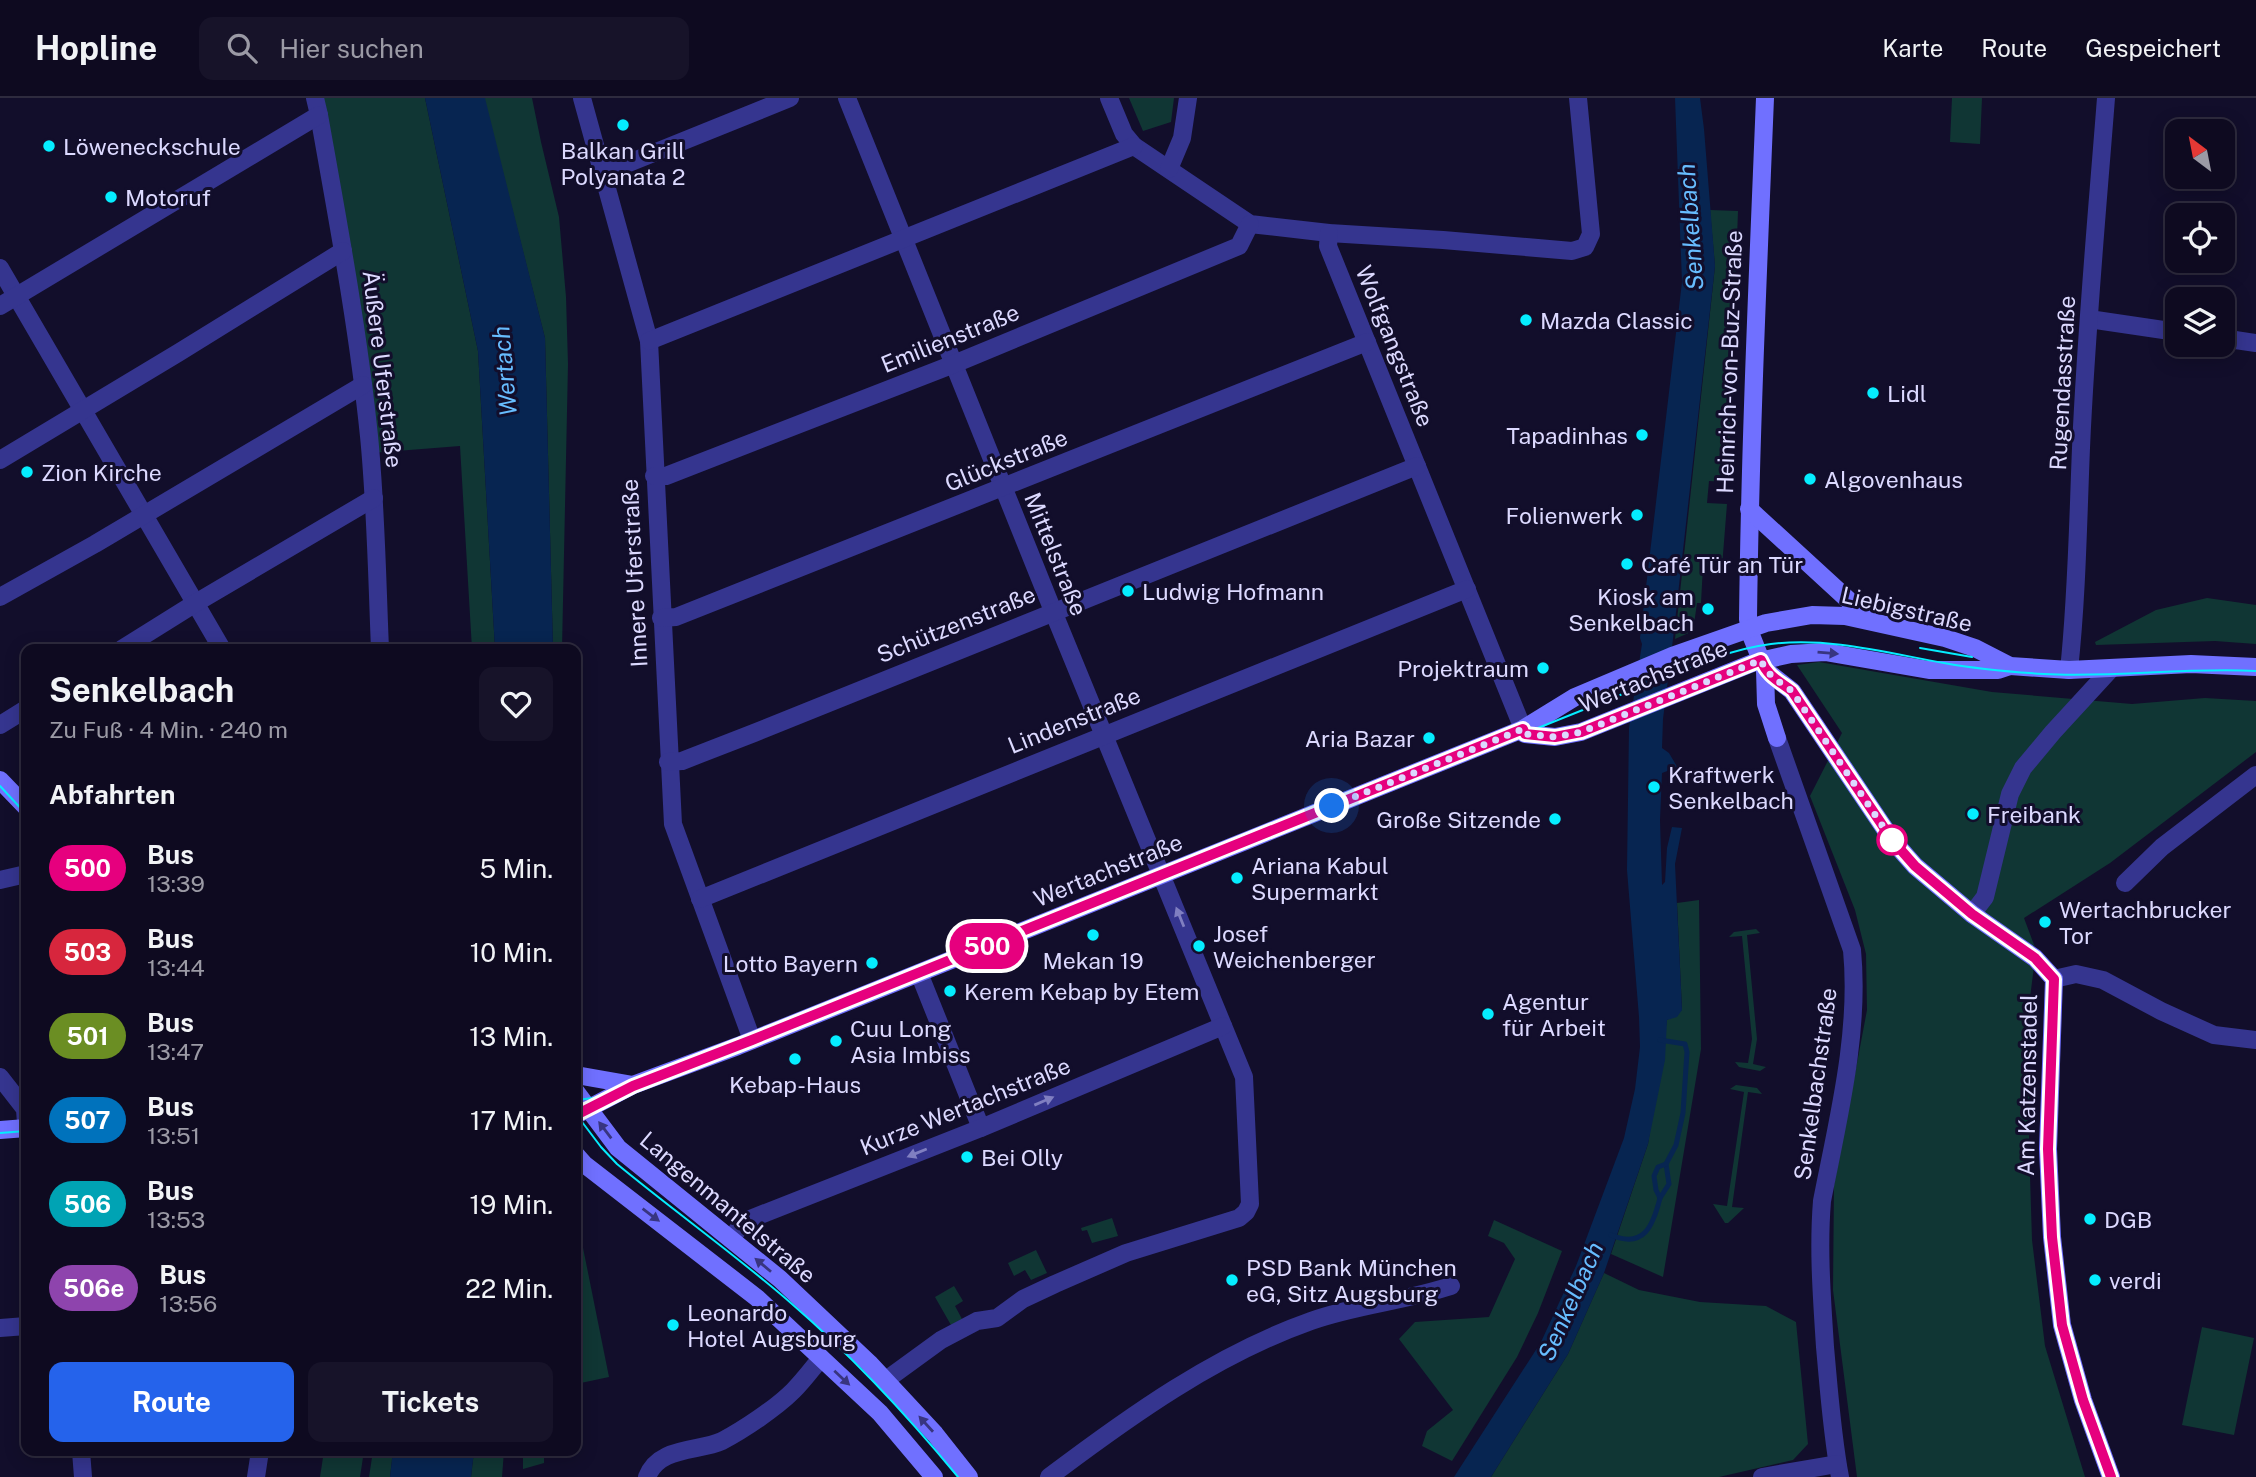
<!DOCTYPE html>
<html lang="de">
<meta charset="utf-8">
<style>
body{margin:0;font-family:"Public Sans",sans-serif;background:#171329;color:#f1f3f6;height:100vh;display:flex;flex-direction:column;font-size:26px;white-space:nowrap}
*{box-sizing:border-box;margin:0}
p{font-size:23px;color:#9b9aa5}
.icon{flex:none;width:38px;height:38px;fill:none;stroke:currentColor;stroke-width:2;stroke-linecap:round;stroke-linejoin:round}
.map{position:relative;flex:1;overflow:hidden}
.details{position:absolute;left:21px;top:546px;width:560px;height:812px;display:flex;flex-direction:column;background:#0e0a20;border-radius:14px;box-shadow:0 4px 18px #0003,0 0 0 2px #2e2b3e}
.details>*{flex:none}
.badge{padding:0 14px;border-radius:23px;font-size:24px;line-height:46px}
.needle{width:46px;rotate:328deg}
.controls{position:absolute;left:2165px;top:21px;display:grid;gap:14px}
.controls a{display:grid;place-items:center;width:70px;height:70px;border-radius:14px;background:#0e0a20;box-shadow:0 4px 18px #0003,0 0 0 2px #2e2b3e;font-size:35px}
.you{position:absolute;width:35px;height:35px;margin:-18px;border:5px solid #fff;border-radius:50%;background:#1a73e8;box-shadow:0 0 0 10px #1a73e833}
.map>.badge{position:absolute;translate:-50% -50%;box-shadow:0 0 0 4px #fff}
h2{padding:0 28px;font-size:26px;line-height:63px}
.round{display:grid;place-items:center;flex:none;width:74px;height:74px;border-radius:14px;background:#171329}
.overview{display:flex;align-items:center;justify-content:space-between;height:119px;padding:0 28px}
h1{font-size:33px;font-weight:700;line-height:52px}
.cta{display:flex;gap:14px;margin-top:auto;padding:14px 28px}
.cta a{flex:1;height:80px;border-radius:14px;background:#2563eb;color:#fff;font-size:28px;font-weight:700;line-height:80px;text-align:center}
.cta a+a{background:#171329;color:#f1f3f6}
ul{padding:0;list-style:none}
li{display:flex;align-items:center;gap:21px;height:84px;padding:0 28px}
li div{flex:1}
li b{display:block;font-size:26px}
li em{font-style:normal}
li .badge{min-width:77px;font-weight:700;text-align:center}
header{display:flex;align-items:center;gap:42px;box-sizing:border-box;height:98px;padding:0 35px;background:#0e0a20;border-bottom:2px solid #2e2b3e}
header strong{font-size:33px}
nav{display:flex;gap:38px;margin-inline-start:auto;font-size:24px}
.search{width:490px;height:63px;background:#171329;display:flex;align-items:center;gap:18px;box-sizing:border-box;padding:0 24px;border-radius:14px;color:#9b9aa5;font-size:26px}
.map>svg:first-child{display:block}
</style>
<header>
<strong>Hopline</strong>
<div class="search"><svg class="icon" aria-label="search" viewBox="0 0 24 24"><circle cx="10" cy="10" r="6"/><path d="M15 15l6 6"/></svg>Hier suchen</div>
<nav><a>Karte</a><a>Route</a><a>Gespeichert</a></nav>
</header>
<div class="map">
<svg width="2256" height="1379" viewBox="0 0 2256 1379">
<rect width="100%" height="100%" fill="#120e2b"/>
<g fill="#103634">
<path d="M 315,0 L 425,0 L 478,253 L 495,551 L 472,551 L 460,348 L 371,355 Z"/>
<path d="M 484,0 L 532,0 L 541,44 L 559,119 L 566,199 L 568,266 L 562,551 L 553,551 L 545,240 Z"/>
<path d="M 1129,0 L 1174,0 L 1171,24 L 1143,33 Z"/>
<path d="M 1952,0 L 1982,0 L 1980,46 L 1950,44 Z"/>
<path d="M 1710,112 L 1738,113 L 1728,384 L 1709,383 L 1707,405 L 1727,406 L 1722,469 L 1703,468 L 1701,505 L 1697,505 L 1693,533 L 1675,541 L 1715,168 Z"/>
<path d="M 2207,500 L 2256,507 L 2256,546 L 2215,543 L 2096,547 L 2095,544 L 2156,512 Z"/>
<path d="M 1819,564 L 1992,594 L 2132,606 L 2205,600 L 2256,603 L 2256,654 L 2110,765 L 2024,820 L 2036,852 L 2030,900 L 2029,1046 L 2032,1142 L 2045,1248 L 2085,1379 L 1857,1379 L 1833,1192 L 1834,1087 L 1867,912 L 1866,856 L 1855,812 L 1810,698 L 1842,635 L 1797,567 Z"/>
<path d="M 1699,802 L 1701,951 L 1663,1179 L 1611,1156 L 1648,1046 L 1667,922 L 1682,912 L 1677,805 Z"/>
<path d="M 1756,831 L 1760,835 L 1747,837 L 1757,941 L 1753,966 L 1766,969 L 1760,973 L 1739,969 L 1735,964 L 1748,965 L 1752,941 L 1742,838 L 1729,839 L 1734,834 Z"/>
<path d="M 1736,987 L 1757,990 L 1762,996 L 1748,994 L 1732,1109 L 1744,1110 L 1728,1125 L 1725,1125 L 1713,1106 L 1727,1108 L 1744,994 L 1730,991 Z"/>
<path d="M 576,1115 L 609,1279 L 576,1286 Z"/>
<path d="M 1112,1120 L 1118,1138 L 1092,1145 L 1087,1132 L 1082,1133 L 1081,1130 Z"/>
<path d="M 1494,1122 L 1562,1153 L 1538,1215 L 1517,1259 L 1452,1363 L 1422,1348 L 1427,1333 L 1453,1312 L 1399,1241 L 1415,1224 L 1489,1219 L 1515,1161 L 1504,1145 L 1488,1138 Z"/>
<path d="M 1036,1152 L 1047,1175 L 1031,1182 L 1025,1172 L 1014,1178 L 1008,1165 Z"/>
<path d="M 1604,1175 L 1639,1192 L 1700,1204 L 1766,1208 L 1796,1224 L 1808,1346 L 1793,1362 L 1719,1379 L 1491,1379 L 1568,1256 Z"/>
<path d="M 954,1188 L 963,1203 L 955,1208 L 962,1221 L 951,1227 L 935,1199 Z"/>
<path d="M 2202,1229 L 2254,1240 L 2234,1337 L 2182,1327 Z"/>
<path d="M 324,1353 L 364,1353 L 360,1379 L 320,1379 Z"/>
<path d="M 373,1353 L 393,1353 L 390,1379 L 369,1379 Z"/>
<path d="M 474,1353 L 504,1353 L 502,1379 L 471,1379 Z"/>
<path d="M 523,1353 L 544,1353 L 544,1365 L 523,1371 Z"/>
</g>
<g fill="#072551">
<path d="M 425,0 L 485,0 L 545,240 L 553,551 L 495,551 L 478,253 Z"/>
<path d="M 1675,0 L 1700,0 L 1704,31 L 1715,168 L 1673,541 L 1663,621 L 1662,650 L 1669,655 L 1679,672 L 1673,675 L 1670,672 L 1662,675 L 1660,722 L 1662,787 L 1665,784 L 1667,750 L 1672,729 L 1682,730 L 1675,766 L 1682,912 L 1677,919 L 1667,922 L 1665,962 L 1648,1046 L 1604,1175 L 1568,1256 L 1491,1379 L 1454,1379 L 1541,1244 L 1576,1168 L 1624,1040 L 1635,991 L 1640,949 L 1639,919 L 1627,772 L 1629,630 L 1642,546 L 1640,540 L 1682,184 Z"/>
<path d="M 393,1353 L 474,1353 L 471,1379 L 390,1379 Z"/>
</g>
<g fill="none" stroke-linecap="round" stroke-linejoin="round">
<g stroke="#072551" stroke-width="5">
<path d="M 1660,1100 L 1669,1086 L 1666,1066"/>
<path d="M 1611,1137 C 1644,1151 1653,1128 1660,1100 L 1656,1092 L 1654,1078 L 1658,1069 L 1666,1066 L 1676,1047 L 1683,1015 L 1687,954 L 1685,946 L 1660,942"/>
</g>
<g stroke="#35358f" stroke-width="18">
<path d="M 315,0 L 319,17 C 338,124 358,230 369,338 C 376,409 377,480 380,551"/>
<path d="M 582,0 L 649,243 L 673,726 L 752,942"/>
<path d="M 847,0 L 1053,513 L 1244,979 L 1250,1106 L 1246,1114 L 1239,1120 L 1126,1155 L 1055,1186 L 1023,1201 L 997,1220 L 977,1223 L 941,1242 L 886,1282"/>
<path d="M 1109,0 L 1124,36 L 1134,48 L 1250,126 L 1329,135 L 1443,142 L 1572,153 L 1585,149 L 1591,136 L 1578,0"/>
<path d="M 1169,71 L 1182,40 L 1188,0"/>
<path d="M 604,75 L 790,0"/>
<path d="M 1329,135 L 1328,148 L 1523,631"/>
<path d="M 0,170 L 222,551"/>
<path d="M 0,208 L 319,17"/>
<path d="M 2089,221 L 2177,234"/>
<path d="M 2222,240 L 2256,245"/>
<path d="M 649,243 L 1134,48"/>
<path d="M 0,362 L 178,255 L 343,153"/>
<path d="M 654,378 L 666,378 L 954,266 L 1239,148 L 1250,126"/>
<path d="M 0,499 L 95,446 L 363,287"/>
<path d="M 661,520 L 676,519 L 1367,244"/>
<path d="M 122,551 L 194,506 L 374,400"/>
<path d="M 2069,572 C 2077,498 2078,423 2081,350 C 2086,233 2097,116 2106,0"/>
<path d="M 0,627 L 26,611"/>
<path d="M 1777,640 L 1852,852 C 1860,935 1838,1021 1822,1103 C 1818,1152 1822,1201 1825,1249 C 1829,1292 1832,1337 1840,1379"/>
<path d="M 668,664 L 682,663 L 754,635 L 1417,368"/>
<path d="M 0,782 L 26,776"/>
<path d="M 2125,785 L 2162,749 L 2256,677"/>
<path d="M 700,801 L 1467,491"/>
<path d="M 1972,816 L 1985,799 L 2010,696 L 2023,670 L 2053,634 L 2110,572"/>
<path d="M 919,875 L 981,1030"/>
<path d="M 2054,881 L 2076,876 L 2103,882 L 2161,913 L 2214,937 L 2256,942"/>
<path d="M 0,979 L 25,1011 L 26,1025"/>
<path d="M 731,1140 L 745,1123 L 981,1030 L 1223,928"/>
<path d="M 0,1230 L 26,1228"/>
<path d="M 81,1353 L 83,1379"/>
<path d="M 256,1379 L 260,1353"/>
<path d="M 647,1379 C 659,1348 698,1354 722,1343 C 743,1332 776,1310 793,1293 C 803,1283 812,1271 821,1260"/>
<path d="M 1049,1379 C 1130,1318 1215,1257 1311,1223 C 1356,1207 1405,1203 1451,1188"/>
<path d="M 1762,1379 L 1837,1366"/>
</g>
<g stroke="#7070ff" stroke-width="18">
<path d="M 1765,0 C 1758,174 1750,347 1748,521 L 1751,537 L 1765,572 L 1766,606 L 1777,640"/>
<path d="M 1749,411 L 1869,521"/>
<path d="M 1765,572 L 1792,593 L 1893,743 L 1915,768 L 1972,816 L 2035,860 L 2054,881 L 2048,1051 L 2052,1139 L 2062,1227 L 2083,1302 L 2111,1379"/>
<path d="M 1523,631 L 1525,636 L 1555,639 L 1581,634 L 1755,564 L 1791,556 L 1825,554 L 1929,572 L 1998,572 L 2010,568"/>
<path d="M 0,682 L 26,709"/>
<path d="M 576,977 L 633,987"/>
<path d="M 576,994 L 618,1050 L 780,1181 L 869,1265 L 935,1336 L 969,1379"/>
<path d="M 576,1017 L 633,987 L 738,948 L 1523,631 L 1575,599 L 1672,558 L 1766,525 L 1812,517 L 1845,518 L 1945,540 L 1975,550 L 2010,568 L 2069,572 L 2191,566 L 2256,569"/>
<path d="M 0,1032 L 26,1030"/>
<path d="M 576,1057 L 584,1066 L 757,1200 L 880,1315 L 934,1379"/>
</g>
<g stroke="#05edff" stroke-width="2">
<path d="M 1920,550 L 1972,559"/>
<path d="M 0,688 L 26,716"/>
<path d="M 576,1002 L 619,997 L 660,983 L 1635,591 C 1679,574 1724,552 1771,546 C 1830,539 1887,555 1944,565 C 1977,571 2011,574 2044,576 C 2115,580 2185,569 2256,573"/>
<path d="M 576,1016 L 601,1049 L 617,1066 C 675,1114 736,1157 792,1206 C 852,1258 907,1317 958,1379"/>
<path d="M 0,1035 L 26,1033"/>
</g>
</g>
<defs><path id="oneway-solid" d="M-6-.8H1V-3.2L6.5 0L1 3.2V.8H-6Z" transform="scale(1.75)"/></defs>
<g fill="#383580">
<use href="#oneway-solid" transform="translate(1828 555) rotate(5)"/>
<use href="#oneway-solid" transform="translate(605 1032) rotate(-127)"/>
<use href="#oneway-solid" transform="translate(651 1117) rotate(37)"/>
<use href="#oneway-solid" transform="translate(763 1167) rotate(-140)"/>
<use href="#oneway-solid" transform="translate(842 1280) rotate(43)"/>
<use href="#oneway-solid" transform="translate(926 1326) rotate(-132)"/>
</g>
<g fill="#807fc1">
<use href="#oneway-solid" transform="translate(1180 819) rotate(-112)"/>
<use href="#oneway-solid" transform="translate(1044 1003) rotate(-23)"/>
<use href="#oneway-solid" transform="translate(917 1055) rotate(158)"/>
</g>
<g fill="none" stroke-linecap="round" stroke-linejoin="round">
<g stroke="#fff" stroke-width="16">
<path id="line" d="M 576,1017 L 633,988 L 752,942 L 1523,631 L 1525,636 L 1555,639 L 1581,634 L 1761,562 C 1767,578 1779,583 1792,593 L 1893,743 L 1915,768 L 1972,816 L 2035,860 L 2054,881 L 2048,1051 L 2052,1139 L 2062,1227 L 2083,1302 L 2111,1379"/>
</g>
<use href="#line" stroke="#e6007e" stroke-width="10"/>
<path stroke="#dcd9ff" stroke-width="7" stroke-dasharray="0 12.6" d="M 1332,708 L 1523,631 L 1525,636 L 1555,639 L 1581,634 L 1761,562 C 1767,578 1779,583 1792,593 L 1892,742"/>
</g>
<g fill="#05edff" stroke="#120e2b" stroke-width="2.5">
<circle cx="623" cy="27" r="7"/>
<circle cx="49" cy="48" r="7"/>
<circle cx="111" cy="99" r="7"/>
<circle cx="1526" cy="222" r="7"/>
<circle cx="1873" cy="295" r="7"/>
<circle cx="1642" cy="337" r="7"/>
<circle cx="27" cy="374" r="7"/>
<circle cx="1810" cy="381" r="7"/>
<circle cx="1637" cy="417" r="7"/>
<circle cx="1627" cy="466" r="7"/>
<circle cx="1128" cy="493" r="7"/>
<circle cx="1708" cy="511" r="7"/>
<circle cx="1543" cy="570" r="7"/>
<circle cx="1429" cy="640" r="7"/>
<circle cx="1654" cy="689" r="7"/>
<circle cx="1973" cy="716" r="7"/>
<circle cx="1555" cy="721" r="7"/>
<circle cx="1237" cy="780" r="7"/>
<circle cx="2045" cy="824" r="7"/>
<circle cx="1093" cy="837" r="7"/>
<circle cx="1199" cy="848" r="7"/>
<circle cx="872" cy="865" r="7"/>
<circle cx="950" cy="893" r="7"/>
<circle cx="1488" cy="916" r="7"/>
<circle cx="836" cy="943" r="7"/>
<circle cx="795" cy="961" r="7"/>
<circle cx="967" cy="1059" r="7"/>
<circle cx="2090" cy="1121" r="7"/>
<circle cx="1232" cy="1182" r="7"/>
<circle cx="2095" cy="1182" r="7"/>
<circle cx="673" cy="1227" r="7"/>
</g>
<circle fill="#fff" stroke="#e6007e" stroke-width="3.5" cx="1892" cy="742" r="14"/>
<g text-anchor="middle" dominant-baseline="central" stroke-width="6" stroke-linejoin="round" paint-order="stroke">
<g font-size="23" fill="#dcd9ff" stroke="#120e2b" text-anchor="start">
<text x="63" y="48">Löweneckschule</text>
<text x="623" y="52" text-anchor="middle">Balkan Grill<tspan x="623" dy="26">Polyanata 2</tspan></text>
<text x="125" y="99">Motoruf</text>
<text x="1540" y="222">Mazda Classic</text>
<text x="1887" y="295">Lidl</text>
<text x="1628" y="337" text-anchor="end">Tapadinhas</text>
<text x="41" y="374">Zion Kirche</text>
<text x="1824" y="381">Algovenhaus</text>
<text x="1623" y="417" text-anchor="end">Folienwerk</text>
<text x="1641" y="466">Café Tür an Tür</text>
<text x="1142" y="493">Ludwig Hofmann</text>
<text x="1694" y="498" text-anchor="end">Kiosk am<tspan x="1694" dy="26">Senkelbach</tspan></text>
<text x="1529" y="570" text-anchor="end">Projektraum</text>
<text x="1415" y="640" text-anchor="end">Aria Bazar</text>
<text x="1668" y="676">Kraftwerk<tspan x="1668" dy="26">Senkelbach</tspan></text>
<text x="1987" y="716">Freibank</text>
<text x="1541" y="721" text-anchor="end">Große Sitzende</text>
<text x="1251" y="767">Ariana Kabul<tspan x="1251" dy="26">Supermarkt</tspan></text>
<text x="2059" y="811">Wertachbrucker<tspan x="2059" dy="26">Tor</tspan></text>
<text x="1213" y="835">Josef<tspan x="1213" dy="26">Weichenberger</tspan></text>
<text x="1093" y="862" text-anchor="middle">Mekan 19</text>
<text x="858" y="865" text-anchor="end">Lotto Bayern</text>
<text x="964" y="893">Kerem Kebap by Etem</text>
<text x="1502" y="903">Agentur<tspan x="1502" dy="26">für Arbeit</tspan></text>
<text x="850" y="930">Cuu Long<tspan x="850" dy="26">Asia Imbiss</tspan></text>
<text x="795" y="986" text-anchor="middle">Kebap-Haus</text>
<text x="981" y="1059">Bei Olly</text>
<text x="2104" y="1121">DGB</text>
<text x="1246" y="1169">PSD Bank München<tspan x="1246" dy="26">eG, Sitz Augsburg</tspan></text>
<text x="2109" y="1182">verdi</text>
<text x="687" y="1214">Leonardo<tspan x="687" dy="26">Hotel Augsburg</tspan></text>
</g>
<g font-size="23" fill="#dcd9ff" stroke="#120e2b">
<text transform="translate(950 240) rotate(-22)">Emilienstraße</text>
<text transform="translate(1395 248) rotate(68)">Wolfgangstraße</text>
<text transform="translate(1729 264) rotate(-88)">Heinrich-von-Buz-Straße</text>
<text transform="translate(383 271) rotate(83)">Äußere Uferstraße</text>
<text transform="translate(2062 285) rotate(-87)">Rugendasstraße</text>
<text transform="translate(1006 362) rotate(-22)">Glückstraße</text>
<text transform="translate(1056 456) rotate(68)">Mittelstraße</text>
<text transform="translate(634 475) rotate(-93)">Innere Uferstraße</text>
<text transform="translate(1907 511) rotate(13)">Liebigstraße</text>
<text transform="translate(956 526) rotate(-22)">Schützenstraße</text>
<text transform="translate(1653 578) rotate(-22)">Wertachstraße</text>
<text transform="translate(1074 622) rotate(-22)">Lindenstraße</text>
<text transform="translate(1108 772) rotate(-22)">Wertachstraße</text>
<text transform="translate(1815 986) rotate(-82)">Senkelbachstraße</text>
<text transform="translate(2027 987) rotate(-89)">Am Katzenstadel</text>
<text transform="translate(965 1008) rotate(-22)">Kurze Wertachstraße</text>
<text transform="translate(728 1109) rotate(40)">Langenmantelstraße</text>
</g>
<g font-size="24" font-style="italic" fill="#67bdff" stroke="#120e2b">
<text transform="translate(1690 129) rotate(-94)">Senkelbach</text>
<text transform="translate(504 273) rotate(-95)">Wertach</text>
<text transform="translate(1570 1203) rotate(-66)">Senkelbach</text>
</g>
</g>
</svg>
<div class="controls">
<a><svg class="needle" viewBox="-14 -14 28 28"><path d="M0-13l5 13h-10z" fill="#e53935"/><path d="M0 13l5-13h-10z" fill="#9b9aa5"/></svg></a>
<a><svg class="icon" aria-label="locate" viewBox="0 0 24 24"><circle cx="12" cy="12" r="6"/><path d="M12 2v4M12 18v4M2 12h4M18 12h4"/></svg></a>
<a><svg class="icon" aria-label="layers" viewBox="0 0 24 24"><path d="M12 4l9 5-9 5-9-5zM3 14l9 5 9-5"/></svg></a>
</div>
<div class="you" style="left:1332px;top:708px"></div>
<b class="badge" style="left:987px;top:848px;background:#e6007e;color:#fff">500</b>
<section class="details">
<div class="overview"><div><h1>Senkelbach</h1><p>Zu Fuß · 4 Min. · 240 m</p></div><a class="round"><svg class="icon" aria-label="heart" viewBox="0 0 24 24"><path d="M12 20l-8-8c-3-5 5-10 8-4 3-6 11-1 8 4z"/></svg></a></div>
<h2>Abfahrten</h2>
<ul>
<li><span class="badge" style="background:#e6007e;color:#fff">500</span><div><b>Bus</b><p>13:39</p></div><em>5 Min.</em></li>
<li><span class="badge" style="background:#d7263d;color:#fff">503</span><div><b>Bus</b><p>13:44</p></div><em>10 Min.</em></li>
<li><span class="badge" style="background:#6b8e23;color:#fff">501</span><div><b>Bus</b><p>13:47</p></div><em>13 Min.</em></li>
<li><span class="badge" style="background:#0072bc;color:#fff">507</span><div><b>Bus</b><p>13:51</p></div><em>17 Min.</em></li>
<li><span class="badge" style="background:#00a3b4;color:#fff">506</span><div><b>Bus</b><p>13:53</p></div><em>19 Min.</em></li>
<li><span class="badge" style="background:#8e44ad;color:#fff">506e</span><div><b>Bus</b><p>13:56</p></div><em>22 Min.</em></li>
</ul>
<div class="cta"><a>Route</a><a>Tickets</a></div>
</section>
</div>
